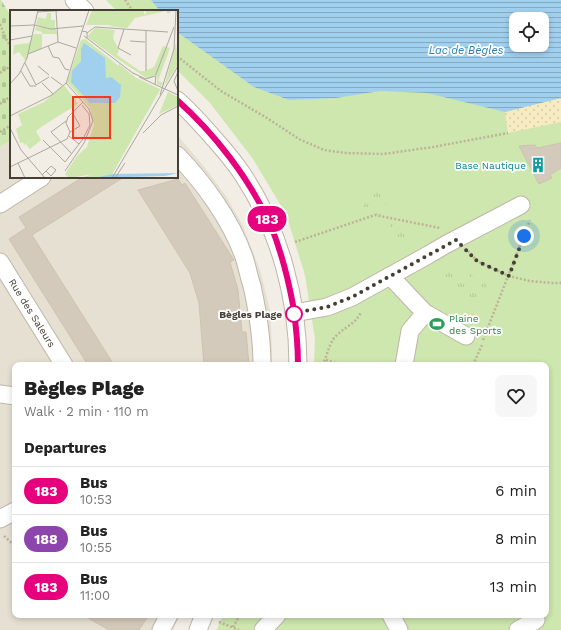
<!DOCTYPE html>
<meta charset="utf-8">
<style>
body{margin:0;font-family:"Work Sans",sans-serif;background:#f6f6f6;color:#222;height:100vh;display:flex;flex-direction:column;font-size:15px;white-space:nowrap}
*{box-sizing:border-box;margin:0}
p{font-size:13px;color:#767676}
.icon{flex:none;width:22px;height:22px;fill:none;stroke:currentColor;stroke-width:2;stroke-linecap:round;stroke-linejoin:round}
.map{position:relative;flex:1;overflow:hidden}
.details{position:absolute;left:12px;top:362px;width:537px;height:256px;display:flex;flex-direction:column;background:#fff;border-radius:8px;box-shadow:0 2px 6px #0003}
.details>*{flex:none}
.badge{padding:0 8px;border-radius:13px;font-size:14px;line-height:26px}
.tools{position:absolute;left:509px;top:12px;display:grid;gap:8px}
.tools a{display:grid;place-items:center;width:40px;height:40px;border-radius:8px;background:#fff;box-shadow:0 2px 6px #0003;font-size:20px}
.you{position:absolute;width:20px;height:20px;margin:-10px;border:3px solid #fff;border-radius:50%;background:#1a73e8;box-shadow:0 0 0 6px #1a73e833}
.map>.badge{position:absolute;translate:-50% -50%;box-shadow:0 0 0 2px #fff}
h2{padding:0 12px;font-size:15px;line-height:36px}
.round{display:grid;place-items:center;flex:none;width:42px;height:42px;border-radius:8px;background:#f6f6f6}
.overview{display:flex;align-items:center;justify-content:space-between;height:68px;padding:0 12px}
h1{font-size:19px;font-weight:800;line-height:30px}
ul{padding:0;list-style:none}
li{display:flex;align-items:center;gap:12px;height:48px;padding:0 12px;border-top:1px solid #e0e0e0}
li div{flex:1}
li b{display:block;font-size:15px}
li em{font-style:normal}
li .badge{min-width:44px;font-weight:700;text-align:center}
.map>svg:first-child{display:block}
</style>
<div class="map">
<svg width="561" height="630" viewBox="0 0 561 630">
<defs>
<pattern id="sand-dots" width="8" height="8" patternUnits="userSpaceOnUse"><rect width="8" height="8" fill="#f7ebc1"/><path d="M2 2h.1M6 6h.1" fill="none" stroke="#d5cba6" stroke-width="1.8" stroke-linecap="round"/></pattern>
<pattern id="cemetery-stones" width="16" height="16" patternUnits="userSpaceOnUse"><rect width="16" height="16" fill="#cde7ae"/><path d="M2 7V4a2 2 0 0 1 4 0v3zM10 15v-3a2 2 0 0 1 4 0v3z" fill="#b1c796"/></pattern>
<pattern id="park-tufts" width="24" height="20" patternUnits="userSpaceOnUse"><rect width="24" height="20" fill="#cde7ae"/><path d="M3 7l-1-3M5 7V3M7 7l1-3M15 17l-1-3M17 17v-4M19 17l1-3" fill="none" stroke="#b1c796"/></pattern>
<pattern id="water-rules" width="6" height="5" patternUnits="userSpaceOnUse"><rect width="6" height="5" fill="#a1d0ef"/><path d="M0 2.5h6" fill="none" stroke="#85aac2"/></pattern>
</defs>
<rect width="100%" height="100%" fill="#f2eee5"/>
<path fill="#e6e0d3" d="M 177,135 L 179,137 L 206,169 L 226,196 L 242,224 L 261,273 L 270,310 L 272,346 L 272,365 L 15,365 L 15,615 L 180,615 L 173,630 L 0,630 L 0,147 L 11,140 L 11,177 L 177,177 Z"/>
<path fill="#cde7ae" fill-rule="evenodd" d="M 106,0 L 561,0 L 561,630 L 217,630 L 217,629 L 223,615 L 546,615 L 546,365 L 314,365 L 315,339 L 305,275 L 286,214 L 253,159 L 210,103 L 177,70 L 177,11 L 117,11 ZM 516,19 L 542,19 L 542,45 L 516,45 Z"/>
<path fill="url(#sand-dots)" d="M 561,98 L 561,122 L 508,133 L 505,112 L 531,105 Z"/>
<path fill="url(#cemetery-stones)" d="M 0,0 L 1,0 L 11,16 L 11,140 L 0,147 Z"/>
<g fill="url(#park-tufts)">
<path d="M 370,190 L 389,195 L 383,216 L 362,210 Z"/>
<path d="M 392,221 L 408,224 L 404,243 L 388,239 Z"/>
<path d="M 449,268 L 456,268 L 468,271 L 474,278 L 484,281 L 488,289 L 481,296 L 472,299 L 464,300 L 460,295 L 458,288 L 450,283 L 445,282 L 443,275 Z"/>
</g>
<path fill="url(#water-rules)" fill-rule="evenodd" d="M 151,0 L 561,0 L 561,98 L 505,112 L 427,93 L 380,91 L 336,98 L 289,100 L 254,87 L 177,32 L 177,11 L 160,11 ZM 516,19 L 542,19 L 542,45 L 516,45 Z"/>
<g fill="#d4cabb" stroke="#cfc2ae">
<path d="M 561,143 L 561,168 L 550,175 L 552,178 L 539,184 L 519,146 L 535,145 L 537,148 Z"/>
<path d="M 83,177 L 124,177 L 32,235 L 114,365 L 88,365 L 9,239 L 26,228 L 19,217 Z"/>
<path d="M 178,179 L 182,185 L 185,183 L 234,260 L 230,262 L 238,290 L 242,332 L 246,332 L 249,365 L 204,365 L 199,303 L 190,273 L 138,190 Z"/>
<path d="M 83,615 L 149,615 L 139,630 L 109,630 Z"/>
</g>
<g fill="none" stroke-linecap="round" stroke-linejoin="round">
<g stroke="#beb6a8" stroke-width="19">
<g id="minor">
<path d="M 74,0 L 85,11"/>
<path d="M 177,100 C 191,112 204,127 217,142 C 226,152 235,163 243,175 C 280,231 298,299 298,365"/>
<path d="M 177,155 C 204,183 231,220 244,257 C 247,266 249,277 252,286 C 258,313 262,337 262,365"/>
<path d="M 0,204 L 42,177"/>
<path d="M 0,262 L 64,365"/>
<path d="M 390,276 L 425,313 L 466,336"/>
<path d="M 294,313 L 327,307 L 352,297 L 428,255 L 445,245 L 521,205"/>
<path d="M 404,365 L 410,331 L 425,313"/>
<path d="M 0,394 L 15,396"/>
<path d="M 0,519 L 15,511"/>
<path d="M 391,615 L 399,630"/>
<path d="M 161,630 L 169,615"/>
<path d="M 198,630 L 204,615"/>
<path d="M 263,630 L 277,615"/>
<path d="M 518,630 L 536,620"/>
</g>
</g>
<g stroke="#bfb299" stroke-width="2.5" stroke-dasharray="2 2" stroke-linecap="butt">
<path d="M 125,0 L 133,11"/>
<path d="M 0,24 L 6,39 L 11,47"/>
<path d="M 177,56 L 221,91 L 267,118 L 299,139 L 324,150 L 346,153 L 383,154 L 433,147 L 508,133"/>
<path d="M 0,73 L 11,66"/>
<path d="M 0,104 L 11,96"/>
<path d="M 0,132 L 11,125"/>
<path d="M 295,242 L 375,215 L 440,228"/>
<path d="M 468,251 L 477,261 L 509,276 L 530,281 L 552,283 L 561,283"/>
<path d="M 483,340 L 530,220"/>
<path d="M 326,360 L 341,365"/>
<path d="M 322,365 C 328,356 328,344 336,336 C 343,328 356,324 361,312"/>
<path d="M 473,365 L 482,345"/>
<path d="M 4,536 L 15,546"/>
<path d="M 219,622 L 239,630"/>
<path d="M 233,627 L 240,615"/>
</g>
<use href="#minor" stroke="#fff" stroke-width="17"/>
</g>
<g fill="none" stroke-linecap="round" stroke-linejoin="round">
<g stroke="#fff" stroke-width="9">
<path id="line" d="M 177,100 C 215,134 250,179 271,226 C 281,251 288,278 293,305 C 296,325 298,345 298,365"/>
</g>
<use href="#line" stroke="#e6007e" stroke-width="6"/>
<path stroke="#453f35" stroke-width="4" stroke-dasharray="0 7.2" d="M 294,314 L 294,313 L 327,307 L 352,297 L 456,240 L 477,261 L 509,276 L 524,236"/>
</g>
<defs>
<g id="building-bare" transform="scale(1.2)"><path d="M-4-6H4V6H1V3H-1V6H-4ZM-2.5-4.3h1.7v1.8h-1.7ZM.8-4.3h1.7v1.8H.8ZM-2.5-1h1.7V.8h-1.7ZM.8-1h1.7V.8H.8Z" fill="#0f9aa8" stroke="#fff" stroke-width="2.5" paint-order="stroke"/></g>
<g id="stadium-bare" transform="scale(1.2)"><path d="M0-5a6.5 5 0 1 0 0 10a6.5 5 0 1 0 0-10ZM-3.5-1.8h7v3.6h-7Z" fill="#2e9e5b" stroke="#fff" stroke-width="2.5" paint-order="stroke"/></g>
</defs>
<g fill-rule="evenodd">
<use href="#building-bare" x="538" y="165"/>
<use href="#stadium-bare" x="437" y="324"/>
</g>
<circle fill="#fff" stroke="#e6007e" stroke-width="2" cx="294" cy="314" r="8"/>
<g text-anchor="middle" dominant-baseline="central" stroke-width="3.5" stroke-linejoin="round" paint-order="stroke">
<g font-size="10" fill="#0d838f" stroke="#fff" text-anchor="end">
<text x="526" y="165">Base Nautique</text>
</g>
<g font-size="10" fill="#453f35" stroke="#fff">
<text transform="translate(32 313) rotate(58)">Rue des Saleurs</text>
</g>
<g font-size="10" font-weight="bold" fill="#453f35" stroke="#fff" text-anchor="end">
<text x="282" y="314">Bègles Plage</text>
</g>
<g font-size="10" fill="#27864d" stroke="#fff" text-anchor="start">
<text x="449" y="318">Plaine<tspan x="449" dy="12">des Sports</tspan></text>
</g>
<g font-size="11" font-style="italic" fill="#2f7ab0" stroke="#fff">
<text x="466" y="50">Lac de Bègles</text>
</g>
</g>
<g transform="translate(10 10)">
<rect width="168" height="168" fill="#f2eee5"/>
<path d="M 110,0 L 114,6 L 111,15 L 76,15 L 82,1 ZM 75,29 L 120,65 L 150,80 L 103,161 L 59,168 L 55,164 L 67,146 L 77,137 L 84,114 L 80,98 L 57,72 L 71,30 ZM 166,33 L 168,54 L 154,77 Z" fill="#cde7ae"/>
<path d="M 110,0 L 134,0 L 134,4 L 136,4 L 136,0 L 163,0 L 158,4 L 156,1 L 125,8 L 117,18 L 97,16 L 111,14 L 114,6 ZM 153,36 L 160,38 L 148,71 L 153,73 L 152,76 L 147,74 L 147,64 L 138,69 L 106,48 L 107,45 L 130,61 L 135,61 L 144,57 ZM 109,54 L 126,68 L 150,79 L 100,168 L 70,168 L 103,158 L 145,84 L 126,88 L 123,97 L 119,96 L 118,90 L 127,85 L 119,74 L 124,71 L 109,58 ZM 158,82 L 168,87 L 168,95 L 149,104 Z" fill="#cde7ae"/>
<path d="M 54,75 L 68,94 L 34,115 L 26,121 L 28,125 L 14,135 L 13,132 L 10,133 L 6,119 L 12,115 L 8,104 L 34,92 Z" fill="#cde7ae"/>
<path d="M 37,3 L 41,3 L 41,10 L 45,10 L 45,19 L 26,15 L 28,7 L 36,9 ZM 26,17 L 46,19 L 47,24 L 32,24 L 32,39 L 18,44 L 16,51 L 9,42 L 3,45 L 4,35 L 19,33 L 24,24 L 32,24 L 32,22 L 25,20 ZM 85,18 L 105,20 L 103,28 L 109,40 L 106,48 L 77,27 ZM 28,125 L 31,130 L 20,139 L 16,134 Z" fill="#cde7ae"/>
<path d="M 74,33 L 95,48 L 96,68 L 101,67 L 111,75 L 110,87 L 105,93 L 80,93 L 61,72 L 62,61 L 71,51 L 71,39 ZM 168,163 L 155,166 L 85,168 L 102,164 Z" fill="#a1d0ef"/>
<path fill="none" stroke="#ada89f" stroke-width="1" d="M 46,0 L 48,32M 27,2 L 59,0M 0,16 L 24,15 L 41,19 L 73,16M 114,19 L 108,38 L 121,45M 72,21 L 79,0M 136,21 L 136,61M 77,23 L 85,17 L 158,22M 74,26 L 124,64M 0,30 L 22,26M 120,31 L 135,32M 38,36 L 43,47 L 49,48 L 55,59 L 59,60M 18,44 L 48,32 L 66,38M 15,53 L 26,75 L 39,67M 28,56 L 39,65M 11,61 L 20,76 L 26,76M 168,62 L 164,71 L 168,81M 123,63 L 136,69 L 145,66M 41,67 L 52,75M 129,67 L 168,85M 32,73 L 43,84M 0,74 L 9,64 L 17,48 L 28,0M 56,74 L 72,21 L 77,22 L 77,28M 145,75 L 146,64 L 164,17M 150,85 L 164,39 L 166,0M 0,106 L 42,85 L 56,73M 56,111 L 41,122 L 62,144M 0,118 L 11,140 L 35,168M 60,122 L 70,116 L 62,102M 133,123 L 151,105 L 168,96M 59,126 L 69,134M 33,130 L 55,152M 55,152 L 73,129 L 80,115 L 79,104 L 72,95M 8,153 L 15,168M 0,157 L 57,129 L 60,122 L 56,113 L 58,107 L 73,92M 55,161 L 74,133 L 83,111 L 79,99 L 56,73M 32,165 L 41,156 L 46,160 L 41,166 L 36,161M 102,168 L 168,56M 105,168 L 115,153"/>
<path fill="#f83817" fill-opacity="0.15" stroke="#f83817" stroke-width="2" d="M 63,87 L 100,87 L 100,128 L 63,128 Z"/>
<rect width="168" height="168" fill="none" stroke="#453f35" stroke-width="2"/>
</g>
</svg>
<div class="tools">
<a><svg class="icon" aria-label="locate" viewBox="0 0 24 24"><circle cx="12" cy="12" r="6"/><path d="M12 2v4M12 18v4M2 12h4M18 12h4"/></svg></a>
</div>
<div class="you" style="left:524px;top:236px"></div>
<b class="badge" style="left:267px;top:219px;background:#e6007e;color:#fff">183</b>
<section class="details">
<div class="overview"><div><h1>Bègles Plage</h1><p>Walk · 2 min · 110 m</p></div><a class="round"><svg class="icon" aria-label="heart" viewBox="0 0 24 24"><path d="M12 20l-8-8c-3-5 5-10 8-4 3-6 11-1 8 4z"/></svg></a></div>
<h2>Departures</h2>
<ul>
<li><span class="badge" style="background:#e6007e;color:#fff">183</span><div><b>Bus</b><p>10:53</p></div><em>6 min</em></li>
<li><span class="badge" style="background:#8e44ad;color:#fff">188</span><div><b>Bus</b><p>10:55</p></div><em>8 min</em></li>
<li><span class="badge" style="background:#e6007e;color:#fff">183</span><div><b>Bus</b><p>11:00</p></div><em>13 min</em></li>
</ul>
</section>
</div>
